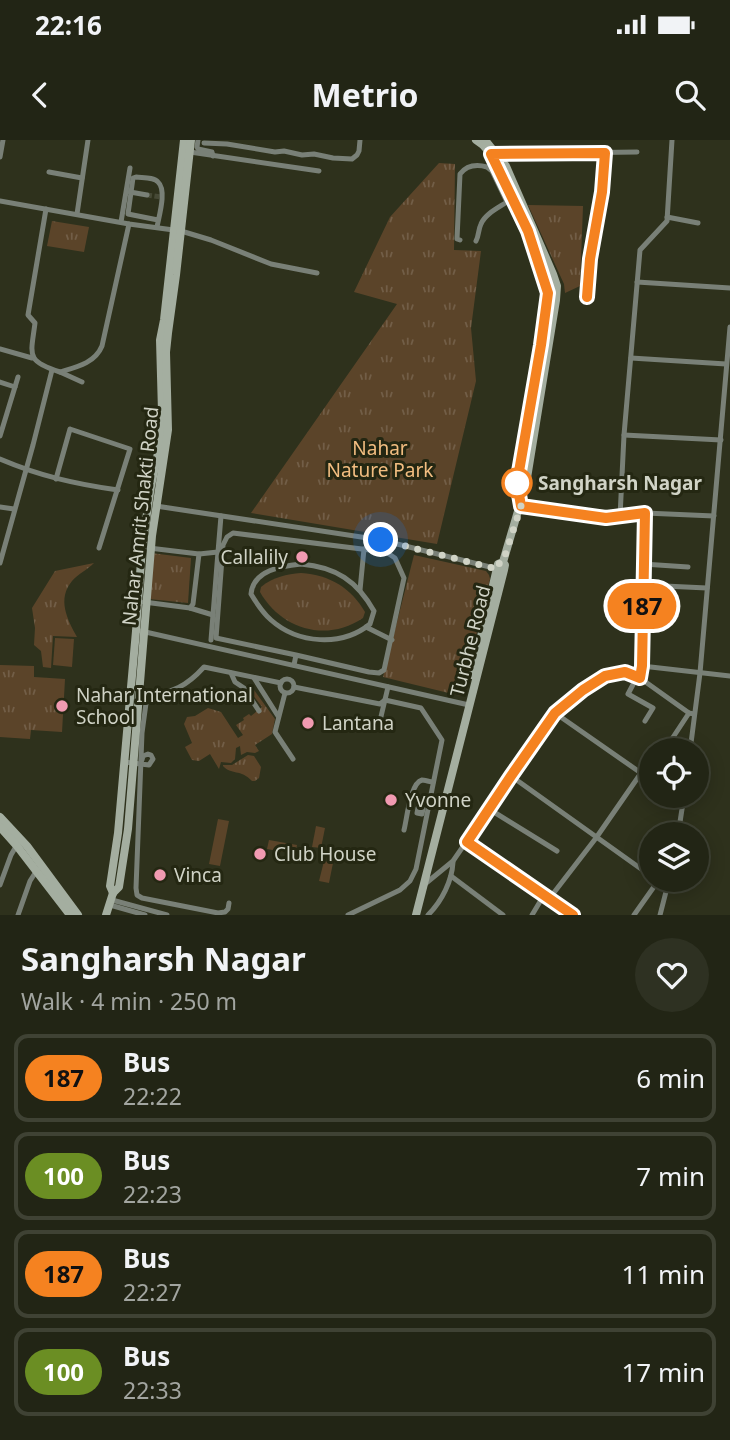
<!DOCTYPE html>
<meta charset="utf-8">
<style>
body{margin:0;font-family:"Noto Sans",sans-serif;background:#2e3122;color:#f1f3f6;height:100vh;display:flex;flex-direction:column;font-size:26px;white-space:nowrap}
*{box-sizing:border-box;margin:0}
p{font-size:23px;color:#a2a5a0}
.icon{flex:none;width:38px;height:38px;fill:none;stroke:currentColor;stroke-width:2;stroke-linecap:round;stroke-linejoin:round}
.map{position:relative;height:775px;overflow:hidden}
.details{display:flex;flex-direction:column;background:#222515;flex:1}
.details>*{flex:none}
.badge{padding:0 14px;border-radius:23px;font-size:24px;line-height:46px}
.tools{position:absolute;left:639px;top:598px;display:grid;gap:14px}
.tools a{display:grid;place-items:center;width:70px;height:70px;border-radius:50%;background:#222515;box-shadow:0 4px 18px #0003,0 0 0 2px #3f4234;font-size:35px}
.you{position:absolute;width:35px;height:35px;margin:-18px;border:5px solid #fff;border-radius:50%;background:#1a73e8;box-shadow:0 0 0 10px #1a73e833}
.map>.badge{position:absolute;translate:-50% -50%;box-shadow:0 0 0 4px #fff}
.round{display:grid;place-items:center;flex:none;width:74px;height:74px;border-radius:37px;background:#2e3122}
.headline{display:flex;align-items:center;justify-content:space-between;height:119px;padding:0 21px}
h1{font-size:33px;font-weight:700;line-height:52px}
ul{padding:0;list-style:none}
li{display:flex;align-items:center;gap:21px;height:88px;margin:0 14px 10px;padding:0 7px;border:4px solid #3f4234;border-radius:14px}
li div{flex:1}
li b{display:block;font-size:26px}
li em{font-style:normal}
li .badge{min-width:77px;font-weight:700;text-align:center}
.status{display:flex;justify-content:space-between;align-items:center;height:49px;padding:0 35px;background:#222515;direction:ltr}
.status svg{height:19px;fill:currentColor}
header{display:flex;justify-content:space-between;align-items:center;height:91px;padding:0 21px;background:#222515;font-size:32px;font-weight:700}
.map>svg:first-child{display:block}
</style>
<div class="status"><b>22:16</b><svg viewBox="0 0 49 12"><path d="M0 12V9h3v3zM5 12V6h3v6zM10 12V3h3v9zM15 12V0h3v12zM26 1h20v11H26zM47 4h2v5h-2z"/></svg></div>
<header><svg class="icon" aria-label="back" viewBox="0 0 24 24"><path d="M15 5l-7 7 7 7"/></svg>Metrio<svg class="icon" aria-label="search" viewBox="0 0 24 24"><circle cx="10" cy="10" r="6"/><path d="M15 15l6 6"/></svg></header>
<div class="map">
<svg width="730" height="775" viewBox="0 0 730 775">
<defs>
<pattern id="grass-tufts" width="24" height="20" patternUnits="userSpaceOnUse" patternTransform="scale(1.75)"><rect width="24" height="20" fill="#5b4429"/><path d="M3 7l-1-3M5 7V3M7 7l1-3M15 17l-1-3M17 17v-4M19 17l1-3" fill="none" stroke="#725e47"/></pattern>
</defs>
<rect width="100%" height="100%" fill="#2e311c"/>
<g fill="url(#grass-tufts)">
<path d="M 439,23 L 455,24 L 454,110 L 481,111 L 471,188 L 476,241 L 437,404 L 251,373 L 397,164 L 354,152 L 390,77 Z"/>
<path d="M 528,65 L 583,66 L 580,146 L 565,153 L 564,144 Z"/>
<path d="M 52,81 L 89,87 L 84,112 L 47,106 Z"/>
<path d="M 151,413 L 191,418 L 188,463 L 149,459 Z"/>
<path d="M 414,415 L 486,431 L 489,435 L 490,439 L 461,556 L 383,537 Z"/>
<path d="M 94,423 C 87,430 78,434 72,441 C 57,459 67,479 77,497 L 53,496 L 51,528 L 43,527 L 41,511 L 34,505 L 35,488 L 32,468 L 55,431 Z"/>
<path d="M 301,433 C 330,435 351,448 365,472 L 363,478 C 326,503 281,489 260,452 L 261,447 C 273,437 287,434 301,433 Z"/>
<path d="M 0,525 L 34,526 L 34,537 L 65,539 L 62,592 L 31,590 L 30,599 L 0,597 Z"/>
<path d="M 254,550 L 275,579 L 272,594 L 255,605 L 259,611 L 255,613 L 247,612 L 241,615 L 240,606 L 236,608 L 235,619 L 231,623 L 221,622 L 219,629 L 210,614 L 199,621 L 192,620 L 185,607 L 192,603 L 184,584 L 187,577 L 195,576 L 208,568 L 221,572 L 238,598 L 243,595 L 236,585 L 244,580 L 243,578 L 249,574 L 251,576 L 262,567 L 252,554 Z"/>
<path d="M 248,615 L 254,616 L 261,627 L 259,638 L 255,641 L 252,641 C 241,629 231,635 223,626 L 223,625 L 232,625 Z"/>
<path d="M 269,700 L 297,705 L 295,714 L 267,709 Z"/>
</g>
<g fill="#5b4429">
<path d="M 55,498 L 74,499 L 72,527 L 53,525 Z"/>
<path d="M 218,679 L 229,681 L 220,726 L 209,724 Z"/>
<path d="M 316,686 L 325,688 L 321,708 L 312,707 Z"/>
<path d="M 324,721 L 333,723 L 329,743 L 319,741 Z"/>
</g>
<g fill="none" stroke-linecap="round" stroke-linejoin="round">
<path stroke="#464936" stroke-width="5" stroke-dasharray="5 2.5" stroke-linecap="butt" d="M 147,55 L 161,57"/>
<g stroke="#798077" stroke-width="5">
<path d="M 198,0 L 197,7 L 198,9 L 212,12 L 213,16"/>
<path d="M 204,3 L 227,4 L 275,12 L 284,11 L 302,15 L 314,14 L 333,18 L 352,19 L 357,15 L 359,11 L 360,0"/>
<path d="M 190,12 L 319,31"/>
<path d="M 497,14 L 637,12"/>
<path d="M 0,17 L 3,0"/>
<path d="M 49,32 L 82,38"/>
<path d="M 130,52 L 147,55"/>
<path d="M 0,61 L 129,84 L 181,91 L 211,100 L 271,124 L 317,133"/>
<path d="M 46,69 L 28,175 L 35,183 C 31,215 25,221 60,232 C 77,227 95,223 102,206 L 129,84"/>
<path d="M 77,74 L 88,0"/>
<path d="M 667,77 L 698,83"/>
<path d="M 121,82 L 130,28"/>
<path d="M 157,87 C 159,76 167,50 158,42 C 154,37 142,38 136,37 L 133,38 L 128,74 L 158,80"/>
<path d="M 460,100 L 457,99 L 460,34 C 467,25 476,24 487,27 L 492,31 L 507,62"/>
<path d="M 476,101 C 479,96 478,90 481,84 C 485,74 498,68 507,62"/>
<path d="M 637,142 L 730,148"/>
<path d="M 587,157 L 590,119 L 603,42 L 605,13"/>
<path d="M 0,209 L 32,218"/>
<path d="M 631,218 L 726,224"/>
<path d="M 60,232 L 82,242"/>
<path d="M 0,242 L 15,247"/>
<path d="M 624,295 L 721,300"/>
<path d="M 0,296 L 18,237"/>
<path d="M 0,319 C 40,336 75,344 118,350"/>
<path d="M 56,339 L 70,289 L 130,309 L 99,408"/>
<path d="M 156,366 L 381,400 L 498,429"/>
<path d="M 521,366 L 606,378 L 620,377 L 624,295 L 640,110 L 667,81 L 672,0"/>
<path d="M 0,367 L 14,369"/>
<path d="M 620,377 L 645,373"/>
<path d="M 149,408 L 199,414 L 218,412 L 221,376"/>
<path d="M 0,423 L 33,305 L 52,230"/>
<path d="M 301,424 C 336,427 357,441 374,471 L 370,484 C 342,507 298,504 271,480 C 263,473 257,464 251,454 C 253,430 282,426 301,424 Z"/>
<path d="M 643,424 L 688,427"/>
<path d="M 643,445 L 707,448"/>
<path d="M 360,450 L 364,409"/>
<path d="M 144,462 L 190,468 L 213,475"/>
<path d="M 190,468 L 193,464 L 199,414"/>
<path d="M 366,487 L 392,500"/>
<path d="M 141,491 L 469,565"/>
<path d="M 211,500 L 218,412"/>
<path d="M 294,525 L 296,515 L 369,532 L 379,533 L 384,530 L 404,438 L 395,418 L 386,412 L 233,393 L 227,397 L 223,405 L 216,498 L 296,515"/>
<path d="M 642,526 L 730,536"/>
<path d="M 231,533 L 235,542 L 244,548 L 259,571"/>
<path d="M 637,537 L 628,554 L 653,568 L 645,581"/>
<path d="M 254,538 L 278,576"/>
<path d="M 640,538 L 642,526 L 645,373 L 714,376"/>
<circle cx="287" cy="546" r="7"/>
<path d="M 294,547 L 380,564 L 385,560 L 421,568 L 442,600 L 416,729 L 410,741 L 400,750 L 348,775"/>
<path d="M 285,553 L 275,592 L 293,619"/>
<path d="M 555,573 L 651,640"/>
<path d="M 379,585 L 388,547"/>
<path d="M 664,611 L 689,573"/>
<path d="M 690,611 L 700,533 L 730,187"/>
<path d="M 124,622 L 149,625 L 153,619 L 151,615 L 148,614 L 143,616 L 142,620"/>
<path d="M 511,636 L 651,736"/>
<path d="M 674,656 L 683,663"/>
<path d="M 418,668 L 423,669 L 422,674 L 417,673 Z"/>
<path d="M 489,669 L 557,711"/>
<path d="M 404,690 C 407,679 410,643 422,640 C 424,640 431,642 433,642"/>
<path d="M 678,695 L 684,656"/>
<path d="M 467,702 L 573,775"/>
<path d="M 451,736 L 503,775"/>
<path d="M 425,744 L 453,721 L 555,573 L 583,550 L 605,536 L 625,532 L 640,538 L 689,573 L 694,574"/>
<path d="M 0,745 L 11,715 L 18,703"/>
<path d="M 549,759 L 596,698 L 641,633"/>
<path d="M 112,760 L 167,775"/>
<path d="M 229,763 L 228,769 L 225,772 L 218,773 L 142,758 L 137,755 L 136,748 L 142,593 L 147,556 C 173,552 186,547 204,527 L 281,543"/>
<path d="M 110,765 L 145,775"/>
<path d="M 18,775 L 30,741 L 37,730"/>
<path d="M 428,775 C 442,761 452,741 453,722"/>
<path d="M 532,775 L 544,755"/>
<path d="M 634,775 L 658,741"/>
<path d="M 660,775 L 669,740"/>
</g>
<g stroke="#a4aea0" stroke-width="8">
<path d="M 476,0 L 483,5 L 491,14 L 513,59 L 528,91 L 548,153 L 541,205 L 517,343 L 520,361"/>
<path d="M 472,535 L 498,424 L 503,422"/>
<path d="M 0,677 L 27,706 L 78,775"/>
<path d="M 0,687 L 17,706 L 70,775"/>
<path d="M 113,753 L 110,746 L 118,693 L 136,491 L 142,407 L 151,346 L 161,299 L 162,272 L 160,200 L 164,180 L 184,0"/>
<path d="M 106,775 L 113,753 L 119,747 L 128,689 L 152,396 L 168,290 L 166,212 L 168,193 L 176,135 L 191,0"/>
<path d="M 416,775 L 504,430 L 505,425 L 503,422 L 526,344 L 556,160 L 557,146 L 553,134 L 506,26 L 485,0"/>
</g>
</g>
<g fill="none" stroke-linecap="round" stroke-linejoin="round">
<g stroke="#fff" stroke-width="16">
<path id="line" d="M 573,775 L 467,702 L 511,636 L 555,573 L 583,550 L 605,536 L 625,532 L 640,538 L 642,526 L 645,373 L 606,378 L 521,366 L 517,343 L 541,205 L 548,153 L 528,91 L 491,14 L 605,13 L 602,52 L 590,119 L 587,157"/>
</g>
<use href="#line" stroke="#f58220" stroke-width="10"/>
<path stroke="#d0d3c6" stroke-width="7" stroke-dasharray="0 12.6" d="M 381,400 L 497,429 L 498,424 L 503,422 L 521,366 L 517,343"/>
</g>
<circle fill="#fff" stroke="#f58220" stroke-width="3.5" cx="517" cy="343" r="14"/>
<g fill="#f19ab1" stroke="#242712" stroke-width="2.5">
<circle cx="302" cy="417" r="7"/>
<circle cx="62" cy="566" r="7"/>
<circle cx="308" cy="583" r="7"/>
<circle cx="391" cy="660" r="7"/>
<circle cx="260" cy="714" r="7"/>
<circle cx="160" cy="735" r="7"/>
</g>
<g text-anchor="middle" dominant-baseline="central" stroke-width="6" stroke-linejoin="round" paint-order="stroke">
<g font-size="19" fill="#f2bd80" stroke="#242712">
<text x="380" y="308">Nahar<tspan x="380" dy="22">Nature Park</tspan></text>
</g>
<g font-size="19" font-weight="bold" fill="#d0d3c6" stroke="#242712" text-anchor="start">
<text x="538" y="343">Sangharsh Nagar</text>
</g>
<g font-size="19" fill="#d0d3c6" stroke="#242712">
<text transform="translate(140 376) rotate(-84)">Nahar Amrit Shakti Road</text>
<text transform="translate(470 501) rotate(-76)">Turbhe Road</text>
</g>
<g font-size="19" fill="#d0d3c6" stroke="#242712" text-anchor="start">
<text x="288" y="417" text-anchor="end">Callalily</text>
<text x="76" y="555">Nahar International<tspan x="76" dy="22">School</tspan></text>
<text x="322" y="583">Lantana</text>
<text x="405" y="660">Yvonne</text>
<text x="274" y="714">Club House</text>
<text x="174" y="735">Vinca</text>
</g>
</g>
</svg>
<div class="tools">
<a><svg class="icon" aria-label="locate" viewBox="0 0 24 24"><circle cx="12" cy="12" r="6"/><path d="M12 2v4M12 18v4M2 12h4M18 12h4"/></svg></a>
<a><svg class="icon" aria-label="layers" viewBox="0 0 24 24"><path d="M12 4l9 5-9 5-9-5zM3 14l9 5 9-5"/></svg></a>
</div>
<div class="you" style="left:381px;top:400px"></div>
<b class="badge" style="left:642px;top:466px;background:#f58220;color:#111">187</b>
</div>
<section class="details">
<div class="headline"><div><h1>Sangharsh Nagar</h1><p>Walk · 4 min · 250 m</p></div><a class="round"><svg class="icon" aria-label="heart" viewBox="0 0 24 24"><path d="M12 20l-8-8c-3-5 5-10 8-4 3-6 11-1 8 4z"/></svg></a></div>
<ul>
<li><span class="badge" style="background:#f58220;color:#111">187</span><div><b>Bus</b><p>22:22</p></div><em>6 min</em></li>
<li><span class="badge" style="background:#6b8e23;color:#fff">100</span><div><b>Bus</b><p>22:23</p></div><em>7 min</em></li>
<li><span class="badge" style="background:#f58220;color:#111">187</span><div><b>Bus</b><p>22:27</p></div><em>11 min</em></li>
<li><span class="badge" style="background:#6b8e23;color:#fff">100</span><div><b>Bus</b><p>22:33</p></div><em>17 min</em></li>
</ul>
</section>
